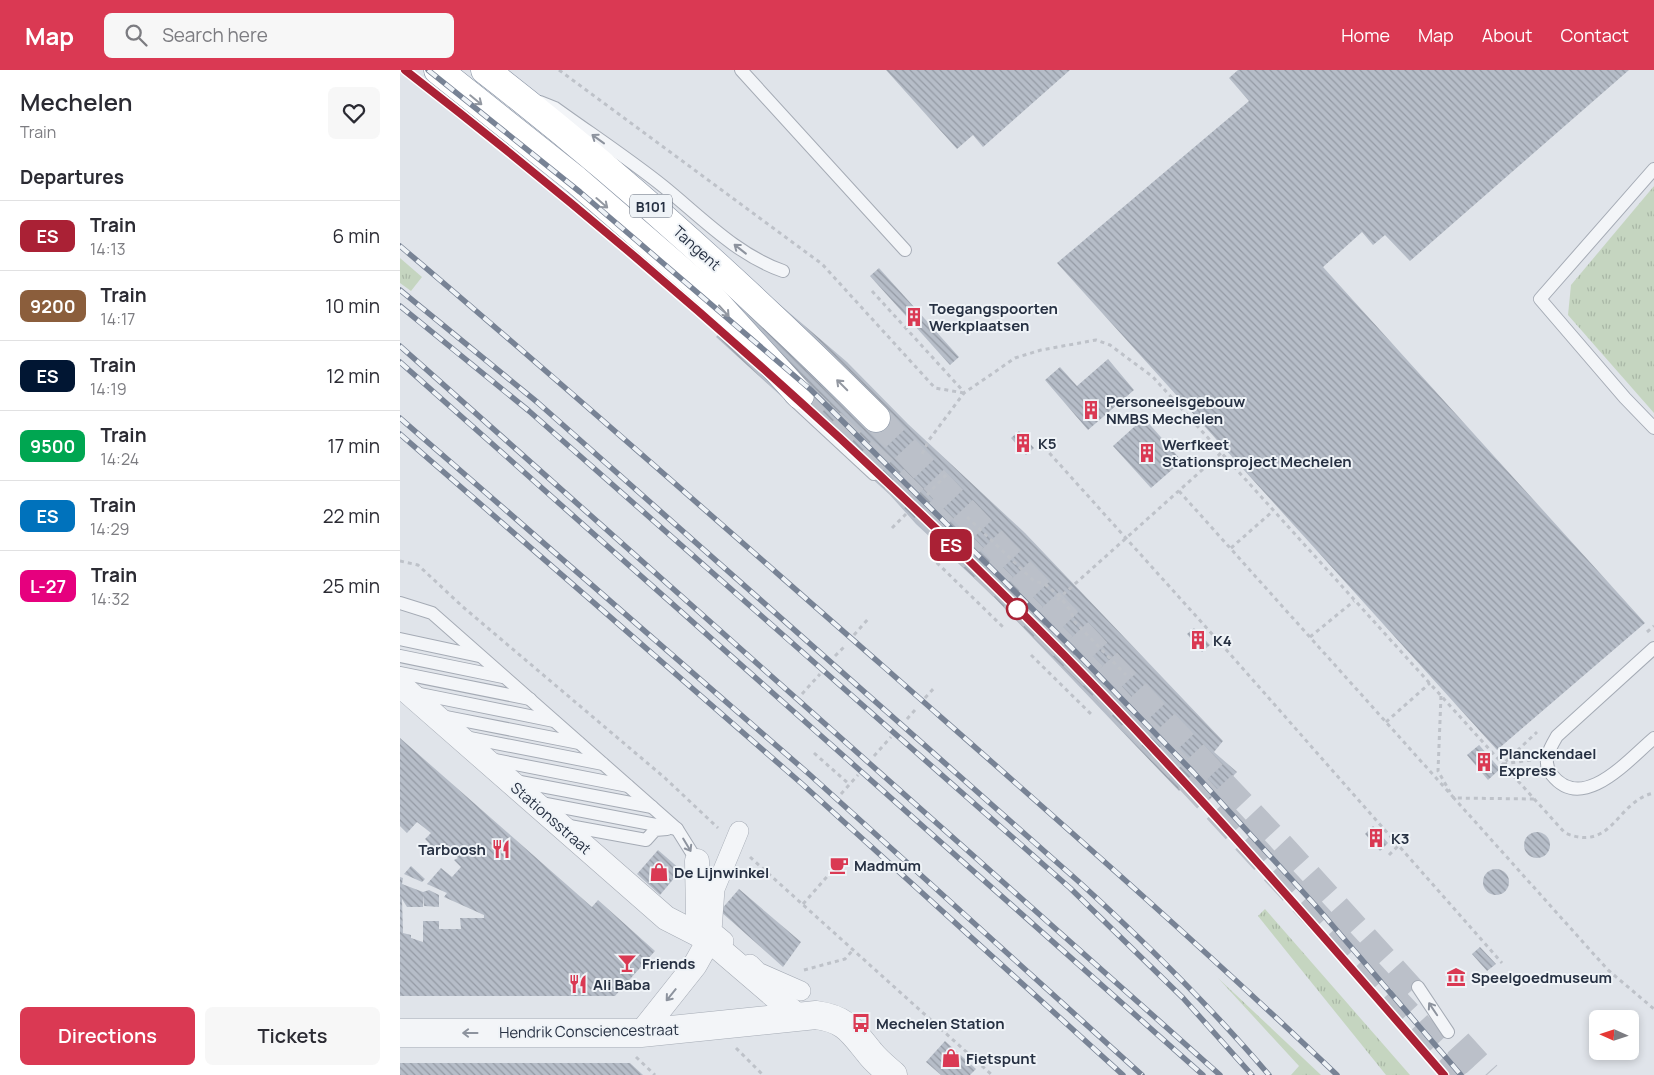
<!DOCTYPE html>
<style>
body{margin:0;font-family:Manrope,sans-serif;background:#f7f7f7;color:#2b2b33;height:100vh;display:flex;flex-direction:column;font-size:19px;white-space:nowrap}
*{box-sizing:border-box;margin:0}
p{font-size:16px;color:#7c7c81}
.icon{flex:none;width:28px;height:28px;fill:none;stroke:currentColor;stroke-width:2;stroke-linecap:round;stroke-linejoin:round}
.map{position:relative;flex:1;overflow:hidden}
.drawer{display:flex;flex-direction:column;background:#fff;width:400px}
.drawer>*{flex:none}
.badge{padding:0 10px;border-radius:8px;font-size:18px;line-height:32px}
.needle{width:32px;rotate:273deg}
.tools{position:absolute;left:1189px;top:940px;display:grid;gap:10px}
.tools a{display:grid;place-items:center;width:50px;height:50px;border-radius:8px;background:#fff;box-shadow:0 2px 8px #0003;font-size:25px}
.map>.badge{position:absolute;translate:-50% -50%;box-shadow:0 0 0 2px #fff}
h2{padding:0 20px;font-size:19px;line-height:45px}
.round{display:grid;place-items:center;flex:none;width:52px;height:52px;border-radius:8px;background:#f7f7f7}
.overview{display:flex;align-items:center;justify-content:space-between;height:85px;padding:0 20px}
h1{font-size:24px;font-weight:600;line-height:38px}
.primary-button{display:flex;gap:10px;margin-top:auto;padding:10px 20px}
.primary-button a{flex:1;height:58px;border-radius:8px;background:#da3953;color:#fff;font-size:20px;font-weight:600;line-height:58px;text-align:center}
.primary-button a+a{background:#f7f7f7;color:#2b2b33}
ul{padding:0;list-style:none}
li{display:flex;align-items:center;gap:15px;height:70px;padding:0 20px;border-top:1px solid #e1e1e2}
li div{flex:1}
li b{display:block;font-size:19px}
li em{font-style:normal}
li .badge{min-width:55px;font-weight:700;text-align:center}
header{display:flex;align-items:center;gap:30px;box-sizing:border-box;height:70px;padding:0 25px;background:#da3953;color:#fff}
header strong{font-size:24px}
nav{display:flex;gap:28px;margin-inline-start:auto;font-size:18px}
.search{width:350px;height:45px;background:#f7f7f7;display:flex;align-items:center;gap:12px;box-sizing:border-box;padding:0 18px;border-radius:8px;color:#7c7c81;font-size:19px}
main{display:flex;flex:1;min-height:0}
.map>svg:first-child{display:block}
</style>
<header>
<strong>Map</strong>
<div class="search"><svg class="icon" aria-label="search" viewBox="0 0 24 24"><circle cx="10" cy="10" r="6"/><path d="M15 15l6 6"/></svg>Search here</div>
<nav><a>Home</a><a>Map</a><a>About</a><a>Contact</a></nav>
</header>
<main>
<section class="drawer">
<div class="overview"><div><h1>Mechelen</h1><p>Train</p></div><a class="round"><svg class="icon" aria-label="heart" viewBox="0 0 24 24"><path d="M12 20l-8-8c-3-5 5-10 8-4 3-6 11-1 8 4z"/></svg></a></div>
<h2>Departures</h2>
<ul>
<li><span class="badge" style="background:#aa2135;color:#fff">ES</span><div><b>Train</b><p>14:13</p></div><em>6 min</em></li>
<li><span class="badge" style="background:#8b5e3c;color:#fff">9200</span><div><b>Train</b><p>14:17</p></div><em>10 min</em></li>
<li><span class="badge" style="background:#011633;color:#fff">ES</span><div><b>Train</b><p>14:19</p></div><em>12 min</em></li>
<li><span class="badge" style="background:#00a651;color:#fff">9500</span><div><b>Train</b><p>14:24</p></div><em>17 min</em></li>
<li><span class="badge" style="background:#0072bc;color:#fff">ES</span><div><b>Train</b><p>14:29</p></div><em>22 min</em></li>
<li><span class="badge" style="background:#e6007e;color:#fff">L-27</span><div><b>Train</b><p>14:32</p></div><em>25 min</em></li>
</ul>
<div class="primary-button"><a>Directions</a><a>Tickets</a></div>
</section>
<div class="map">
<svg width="1254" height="1005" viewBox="0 0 1254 1005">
<defs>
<pattern id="grass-tufts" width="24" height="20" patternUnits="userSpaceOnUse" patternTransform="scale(1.25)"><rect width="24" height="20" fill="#c5d5c0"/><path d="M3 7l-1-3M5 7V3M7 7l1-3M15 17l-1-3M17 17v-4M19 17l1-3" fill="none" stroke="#a9b7a6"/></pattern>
<pattern id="building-back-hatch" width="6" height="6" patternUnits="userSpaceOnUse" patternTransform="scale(1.25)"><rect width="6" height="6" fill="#b6bdc8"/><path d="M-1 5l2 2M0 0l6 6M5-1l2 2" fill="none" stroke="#949aa4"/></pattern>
</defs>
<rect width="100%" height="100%" fill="#e0e4ea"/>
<g fill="url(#grass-tufts)">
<path d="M 1254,116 L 1254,343 L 1168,245 L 1171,215 Z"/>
<path d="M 0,188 L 22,207 L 11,221 L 0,213 Z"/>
<path d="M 865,839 L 1010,1005 L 986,1005 L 858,846 Z"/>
<path d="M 818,908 L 921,1005 L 891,1005 L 899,996 Z"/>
</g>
<g fill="url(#building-back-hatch)">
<path d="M 486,0 L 670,0 L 583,77 L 573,65 L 557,79 Z"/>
<path d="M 838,0 L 1229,0 L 1010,191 L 985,165 L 973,175 L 962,162 L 923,197 L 1245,553 L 1097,680 L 657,193 L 849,31 L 829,8 Z"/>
<path d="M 479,198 L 559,287 L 550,295 L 470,206 Z"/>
<path d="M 330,203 L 357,215 L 447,292 L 508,354 L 625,463 L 823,671 L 814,682 L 837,702 L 806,733 L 785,714 L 779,721 L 591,524 L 516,454 L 490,425 L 316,267 L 321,261 L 299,237 Z"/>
<path d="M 708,289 L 734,320 L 688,360 L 645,310 L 660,297 L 677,316 Z"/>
<path d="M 744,348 L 782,391 L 751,418 L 713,376 Z"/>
<path d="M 619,361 L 634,378 L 626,385 L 611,368 Z"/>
<path d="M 794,558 L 810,575 L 802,582 L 787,564 Z"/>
<path d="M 0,668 L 192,837 L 198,830 L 255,881 L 215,926 L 0,926 L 0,807 L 3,808 L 2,814 L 23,822 L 29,820 L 39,825 L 39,837 L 24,836 L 23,825 L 23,837 L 7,837 L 2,829 L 3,863 L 11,865 L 11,868 L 23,872 L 23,851 L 39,851 L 39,859 L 61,859 L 60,848 L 84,848 L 84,845 L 44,827 L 47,823 L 27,814 L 41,798 L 52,807 L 61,797 L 54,790 L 58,788 L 53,784 L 45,786 L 35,778 L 33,781 L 28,777 L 30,774 L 25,769 L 31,763 L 17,752 L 7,763 L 0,756 Z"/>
<path d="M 1079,675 L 1100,699 L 1088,710 L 1067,685 Z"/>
<path d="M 973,756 L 988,773 L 980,781 L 965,764 Z"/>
<circle cx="1137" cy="775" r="13"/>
<path d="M 258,780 L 281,800 L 260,825 L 237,804 Z"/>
<path d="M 11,796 L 25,809 L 22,812 L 4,804 Z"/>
<circle cx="1096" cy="812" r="13"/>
<path d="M 339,819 L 401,872 L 383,897 L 320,841 Z"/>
<path d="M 1080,877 L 1096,894 L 1087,901 L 1072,884 Z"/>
<path d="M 545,971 L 576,999 L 570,1005 L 541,1005 L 526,992 Z"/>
<path d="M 0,993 L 230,993 L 243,1005 L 0,1005 Z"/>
</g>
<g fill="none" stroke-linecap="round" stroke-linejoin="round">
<g stroke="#bbc0c9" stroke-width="28" stroke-dasharray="28 14" stroke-linecap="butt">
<path d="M 400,325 L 493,408 L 695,608 L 1064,1005"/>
<path d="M 476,348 L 886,782 L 1019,929"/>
<path d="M 1058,973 L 1087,1005"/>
</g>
<g stroke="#a5abb5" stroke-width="14">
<g id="service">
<path d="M 341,0 L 505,180"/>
<path d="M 140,32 L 155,38 C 191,64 229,89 264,117 C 302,148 337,185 383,201"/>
<path d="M 1254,99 L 1140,229 L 1225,328 L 1254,358"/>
<path d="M 391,327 L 474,404"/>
<path d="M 0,533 L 32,543 L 277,759 L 297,791"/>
<path d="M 0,569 L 79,586"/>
<path d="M 1254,578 L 1157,666 C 1150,678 1141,692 1152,705 C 1183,744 1229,689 1254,668"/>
<path d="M 0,586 L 103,607"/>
<path d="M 0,603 L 130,629"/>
<path d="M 15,623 L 154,651"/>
<path d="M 41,646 L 179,673"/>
<path d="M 65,667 L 203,694"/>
<path d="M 90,689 L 228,716"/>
<path d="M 115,711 L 252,737"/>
<path d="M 141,733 L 277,759"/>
<path d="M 164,755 L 246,770 L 255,760 L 267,759"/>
<path d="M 1018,917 L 1048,962"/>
</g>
</g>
<g stroke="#a5abb5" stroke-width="20">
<g id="pedestrian">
<path d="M 324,871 L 312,861 L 315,819 L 339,761"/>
<path d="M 350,894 L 358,902 L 401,921"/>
</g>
</g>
<g stroke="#a5abb5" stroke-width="25">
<g id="minor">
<path d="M 0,615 L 266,848 L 309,870"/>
<path d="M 297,791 L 298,846 L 309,870 L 399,947"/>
<path d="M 241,963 L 295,895 L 309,870"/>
</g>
</g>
<g stroke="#a5abb5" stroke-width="29">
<path id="tertiary" d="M 0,963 L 241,963 L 416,945 C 446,949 452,961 470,983 C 476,991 485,998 493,1005"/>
</g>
<g stroke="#8691a2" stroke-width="29">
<g id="trunk">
<path d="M 38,0 L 176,110 L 309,225 L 400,325"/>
<path d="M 85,0 C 223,107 352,224 476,348"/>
</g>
</g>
<g stroke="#bec2c9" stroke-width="3" stroke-dasharray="4 4" stroke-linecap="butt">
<path d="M 159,0 L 422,194 L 535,318 L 564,323"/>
<path d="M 472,221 L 564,322"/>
<path d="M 644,377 L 822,575 L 1102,893"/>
<path d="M 522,384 L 529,370 L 564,323 L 615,288 L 641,280 L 696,270 L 710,275 L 753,307 L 1165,763 C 1213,783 1216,731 1254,723"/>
<path d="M 779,421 L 1054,728 L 1134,729"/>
<path d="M 527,425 L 546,405"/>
<path d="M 567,447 L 634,511 L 645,514 L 660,527 L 670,540 L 675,552 L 726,605"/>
<path d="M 492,458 L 506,444"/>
<path d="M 831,478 L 873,441"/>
<path d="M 531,487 L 603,557"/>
<path d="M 0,491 L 18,495 L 63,537 L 265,708 L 318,758"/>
<path d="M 657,530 L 821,383"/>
<path d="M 1247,562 L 1254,556"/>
<path d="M 454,565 L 468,549"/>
<path d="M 910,567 L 954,531"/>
<path d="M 631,585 L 692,645"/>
<path d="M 435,586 L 444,577"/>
<path d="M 402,624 L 420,604"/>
<path d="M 1041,626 L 1038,701 L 1050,722"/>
<path d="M 525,628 L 535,617"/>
<path d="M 507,649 L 515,640"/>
<path d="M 986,652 L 1030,613"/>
<path d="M 414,683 L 449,714"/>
<path d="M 474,686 L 491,667"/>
<path d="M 1131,690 L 1103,694 L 1137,662"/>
<path d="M 441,724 L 458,705"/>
<path d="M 1053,727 L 1208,900 L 1254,939"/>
<path d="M 989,785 L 998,776"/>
<path d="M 350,787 L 592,1005"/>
<path d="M 403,834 L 431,802"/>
<path d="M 404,900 L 445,889 L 453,880"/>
<path d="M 336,978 L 363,1005"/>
<path d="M 236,987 L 255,1005"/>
</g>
<use href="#service" stroke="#f3f5f8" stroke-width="12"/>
<use href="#pedestrian" stroke="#f3f5f8" stroke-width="19"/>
<use href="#minor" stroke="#f3f5f8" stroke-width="24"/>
<use href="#tertiary" stroke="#f3f5f8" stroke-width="28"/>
<use href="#trunk" stroke="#fff" stroke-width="28"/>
<g stroke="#788395" stroke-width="5.5">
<g id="rail">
<path d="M 5,0 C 237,179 457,375 663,585 C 796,720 921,861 1044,1005"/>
<path d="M 28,0 L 180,122 L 411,320 L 671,577 L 794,703 L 915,835 L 1061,1005"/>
<path d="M 0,176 C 163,314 323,456 484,597 C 636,731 790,865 937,1005"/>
<path d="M 0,220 L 137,332 L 678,811 C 745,872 810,936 869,1005"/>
<path d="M 0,236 L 129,341 L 670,818 L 783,928 L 852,1005"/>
<path d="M 0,276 L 820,1005"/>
<path d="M 0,292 L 803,1005"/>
<path d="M 0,348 L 409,704 L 742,1005"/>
<path d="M 0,364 L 401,713 L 723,1005"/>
</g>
</g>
<use href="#rail" stroke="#eff3f7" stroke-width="4" stroke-dasharray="11" stroke-linecap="butt"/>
</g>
<defs><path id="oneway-shaft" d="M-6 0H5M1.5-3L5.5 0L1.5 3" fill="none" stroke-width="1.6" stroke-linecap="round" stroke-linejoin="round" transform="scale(1.25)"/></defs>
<g stroke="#9398a1">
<use href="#oneway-shaft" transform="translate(76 30) rotate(39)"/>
<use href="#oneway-shaft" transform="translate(202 133) rotate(41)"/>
<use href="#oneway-shaft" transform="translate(324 241) rotate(48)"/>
<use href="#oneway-shaft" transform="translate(442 315) rotate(-135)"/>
</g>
<g stroke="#8d939e">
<use href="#oneway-shaft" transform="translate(198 69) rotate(-144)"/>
<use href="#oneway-shaft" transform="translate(340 179) rotate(-142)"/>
<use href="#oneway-shaft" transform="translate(287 775) rotate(59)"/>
<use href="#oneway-shaft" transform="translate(271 925) rotate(129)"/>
<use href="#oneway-shaft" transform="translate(1033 939) rotate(-124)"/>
<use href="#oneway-shaft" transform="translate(70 963) rotate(-180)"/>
</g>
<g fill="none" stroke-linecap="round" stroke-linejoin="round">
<g stroke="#fff" stroke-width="11">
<path id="line" d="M 5,0 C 237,180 457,375 663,584 C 796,720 920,862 1044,1005"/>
</g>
<use href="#line" stroke="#aa2135" stroke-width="8"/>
</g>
<defs>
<g id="building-bare" transform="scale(1.5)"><path d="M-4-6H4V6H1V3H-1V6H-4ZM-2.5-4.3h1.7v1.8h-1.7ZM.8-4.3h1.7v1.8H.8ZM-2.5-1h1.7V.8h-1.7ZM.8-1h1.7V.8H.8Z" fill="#da3953" stroke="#eff3f7" stroke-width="2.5" paint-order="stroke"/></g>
<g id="restaurant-bare" transform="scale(1.5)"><path d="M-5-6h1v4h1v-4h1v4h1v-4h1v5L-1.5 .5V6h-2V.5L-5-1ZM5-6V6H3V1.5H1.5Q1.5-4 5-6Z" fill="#da3953" stroke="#eff3f7" stroke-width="2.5" paint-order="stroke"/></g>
<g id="cafe-bare" transform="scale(1.5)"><path d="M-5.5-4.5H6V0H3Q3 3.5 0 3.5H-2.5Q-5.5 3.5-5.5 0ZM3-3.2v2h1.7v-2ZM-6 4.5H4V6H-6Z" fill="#da3953" stroke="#eff3f7" stroke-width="2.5" paint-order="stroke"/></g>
<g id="shop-bare" transform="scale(1.5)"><path d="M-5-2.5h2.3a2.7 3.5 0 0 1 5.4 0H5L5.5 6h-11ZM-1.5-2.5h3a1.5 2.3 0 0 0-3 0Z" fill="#da3953" stroke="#eff3f7" stroke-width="2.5" paint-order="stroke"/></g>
<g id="bar-bare" transform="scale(1.5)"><path d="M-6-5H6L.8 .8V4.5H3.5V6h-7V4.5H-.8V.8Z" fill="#da3953" stroke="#eff3f7" stroke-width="2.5" paint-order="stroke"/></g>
<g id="museum-bare" transform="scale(1.5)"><path d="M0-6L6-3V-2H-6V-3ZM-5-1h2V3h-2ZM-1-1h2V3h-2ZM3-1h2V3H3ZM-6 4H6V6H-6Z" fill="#da3953" stroke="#eff3f7" stroke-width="2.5" paint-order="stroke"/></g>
<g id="bus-bare" transform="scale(1.5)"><path d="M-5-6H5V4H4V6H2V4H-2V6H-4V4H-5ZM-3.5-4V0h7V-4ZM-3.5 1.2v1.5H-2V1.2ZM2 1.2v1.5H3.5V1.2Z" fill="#da3953" stroke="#eff3f7" stroke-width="2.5" paint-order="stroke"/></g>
</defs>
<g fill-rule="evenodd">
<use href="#building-bare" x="514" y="247"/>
<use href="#building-bare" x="691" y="340"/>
<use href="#building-bare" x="623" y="373"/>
<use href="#building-bare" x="747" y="383"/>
<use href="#building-bare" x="798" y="570"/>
<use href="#building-bare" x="1084" y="692"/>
<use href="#building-bare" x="976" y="768"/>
<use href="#restaurant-bare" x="101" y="779"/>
<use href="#cafe-bare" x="439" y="795"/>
<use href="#shop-bare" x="259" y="802"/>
<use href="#bar-bare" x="227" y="893"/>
<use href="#museum-bare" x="1056" y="907"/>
<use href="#restaurant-bare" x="178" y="914"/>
<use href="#bus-bare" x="461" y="953"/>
<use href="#shop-bare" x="551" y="988"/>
</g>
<circle fill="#fff" stroke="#aa2135" stroke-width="2.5" cx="617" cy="539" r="10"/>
<g text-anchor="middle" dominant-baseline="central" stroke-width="4" stroke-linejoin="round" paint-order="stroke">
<rect fill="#eff3f7" stroke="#636b79" stroke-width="1" x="230" y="124.5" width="42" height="23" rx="4"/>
<g font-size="14" font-weight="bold" fill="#273143">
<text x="251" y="136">B101</text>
</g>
<g font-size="15" fill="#273143" stroke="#eff3f7">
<text transform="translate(297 178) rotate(42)">Tangent</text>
<text transform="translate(151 748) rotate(41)">Stationsstraat</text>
<text transform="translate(189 961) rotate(-1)">Hendrik Consciencestraat</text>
</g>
<g font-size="15" font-weight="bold" fill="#273143" stroke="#eff3f7" text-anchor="start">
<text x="529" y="238">Toegangspoorten<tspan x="529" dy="17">Werkplaatsen</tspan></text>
<text x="706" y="331">Personeelsgebouw<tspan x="706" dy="17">NMBS Mechelen</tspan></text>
<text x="638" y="373">K5</text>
<text x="762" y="374">Werfkeet<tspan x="762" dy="17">Stationsproject Mechelen</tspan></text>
<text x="813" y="570">K4</text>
<text x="1099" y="683">Planckendael<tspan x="1099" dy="17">Express</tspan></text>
<text x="991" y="768">K3</text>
<text x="86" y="779" text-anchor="end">Tarboosh</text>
<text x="454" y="795">Madmum</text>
<text x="274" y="802">De Lijnwinkel</text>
<text x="242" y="893">Friends</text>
<text x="1071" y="907">Speelgoedmuseum</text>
<text x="193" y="914">Ali Baba</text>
<text x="476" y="953">Mechelen Station</text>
<text x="566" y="988">Fietspunt</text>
</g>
</g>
</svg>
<div class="tools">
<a><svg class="needle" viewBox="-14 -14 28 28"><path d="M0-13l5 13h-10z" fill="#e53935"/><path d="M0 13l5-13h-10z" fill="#7c7c81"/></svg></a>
</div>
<b class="badge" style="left:551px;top:475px;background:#aa2135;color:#fff">ES</b>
</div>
</main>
